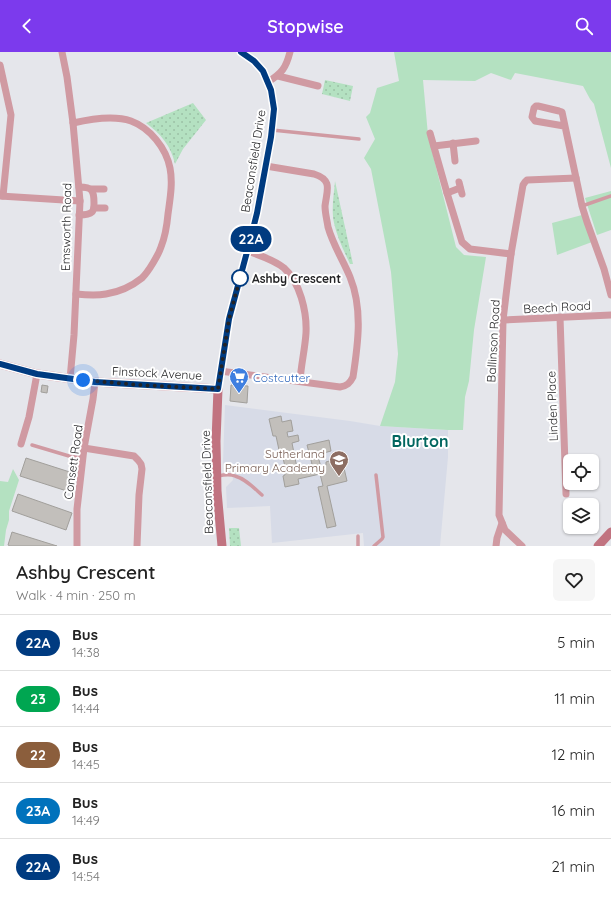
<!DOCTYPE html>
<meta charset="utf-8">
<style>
body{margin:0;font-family:Quicksand,sans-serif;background:#f6f6f6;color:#222;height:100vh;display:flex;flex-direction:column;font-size:15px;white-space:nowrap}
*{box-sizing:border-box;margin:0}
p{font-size:13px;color:#767676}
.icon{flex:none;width:22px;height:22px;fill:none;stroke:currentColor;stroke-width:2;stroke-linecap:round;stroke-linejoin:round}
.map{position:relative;height:494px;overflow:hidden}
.side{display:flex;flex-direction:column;background:#fff;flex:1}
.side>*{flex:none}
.badge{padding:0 8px;border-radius:13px;font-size:14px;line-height:26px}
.fabs{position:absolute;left:563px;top:402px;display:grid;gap:8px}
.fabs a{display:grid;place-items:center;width:36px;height:36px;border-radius:6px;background:#fff;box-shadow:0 1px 3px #0004;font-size:20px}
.you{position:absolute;width:20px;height:20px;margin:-10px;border:3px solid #fff;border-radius:50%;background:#1a73e8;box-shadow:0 0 0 6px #1a73e833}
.map>.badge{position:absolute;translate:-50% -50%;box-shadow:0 0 0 2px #fff}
.round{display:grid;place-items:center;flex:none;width:42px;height:42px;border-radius:6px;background:#f6f6f6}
.head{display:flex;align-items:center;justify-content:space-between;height:68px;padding:0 16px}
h1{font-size:19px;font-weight:600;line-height:30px}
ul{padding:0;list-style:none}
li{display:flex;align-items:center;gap:12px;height:56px;padding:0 16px;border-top:1px solid #e0e0e0}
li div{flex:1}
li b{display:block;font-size:15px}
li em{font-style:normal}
li .badge{min-width:44px;font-weight:700;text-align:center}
header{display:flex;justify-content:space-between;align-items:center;height:52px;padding:0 16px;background:#7c3aed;color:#fff;font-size:18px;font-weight:600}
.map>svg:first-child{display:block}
</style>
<header><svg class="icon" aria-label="back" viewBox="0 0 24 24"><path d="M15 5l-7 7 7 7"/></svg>Stopwise<svg class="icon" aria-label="search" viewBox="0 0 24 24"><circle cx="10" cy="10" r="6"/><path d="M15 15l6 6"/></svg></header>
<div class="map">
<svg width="611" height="494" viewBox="0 0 611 494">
<defs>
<pattern id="grass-dots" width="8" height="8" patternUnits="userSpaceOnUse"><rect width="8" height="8" fill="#b4e1c1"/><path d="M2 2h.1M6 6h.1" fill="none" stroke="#9bc1a6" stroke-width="1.8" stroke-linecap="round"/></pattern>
</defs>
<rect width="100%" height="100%" fill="#e5e6eb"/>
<path fill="#d7dbe7" d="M 225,353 L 350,369 L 380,374 L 448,378 L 448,405 L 440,494 L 364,494 L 363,481 L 272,491 L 270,454 L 227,456 L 226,435 L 233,428 L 232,419 L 223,411 Z"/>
<g fill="url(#grass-dots)">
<path d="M 325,28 L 353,34 L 350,49 L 322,42 Z"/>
<path d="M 193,51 L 206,68 L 183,97 L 175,112 C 171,94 161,82 146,71 Z"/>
<path d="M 335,129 L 353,212 L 350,212 C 344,199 337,185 334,171 C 331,157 334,143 335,129 Z"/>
<path d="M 229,476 L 239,476 L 241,494 L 230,494 Z"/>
</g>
<g fill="#b4e1c1">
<path d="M 394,0 L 611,0 L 611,116 L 594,52 L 590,47 L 583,34 L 515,21 L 511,28 L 491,21 L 475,29 L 423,28 L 428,83 L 456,195 L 464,203 L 486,205 L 474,278 L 469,329 L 465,345 L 463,378 L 448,378 L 380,374 L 395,330 L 398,302 L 391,220 L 371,117 L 364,106 L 375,87 L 366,65 L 370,61 L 377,36 L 399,29 Z"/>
<path d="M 611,139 L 611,178 L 597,183 L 585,146 Z"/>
<path d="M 582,163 L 592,190 L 557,203 L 552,171 Z"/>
<path d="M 13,417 L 19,428 L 9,459 L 9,468 L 6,478 L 4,494 L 0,494 L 0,429 L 8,430 Z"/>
</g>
<g fill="#c2bfbb" stroke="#a19f9b">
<path d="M 42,333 L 48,334 L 47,341 L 41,340 Z"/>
<path d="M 231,333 L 248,334 L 247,351 L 230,349 Z"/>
<path d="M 281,364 L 282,370 L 291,368 L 293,379 L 287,380 L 288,385 L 298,383 L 299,389 L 292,391 L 297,416 L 312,412 L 307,393 L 329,388 L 331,399 L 320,402 L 319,400 L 317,401 L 321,415 L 326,413 L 326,410 L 336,407 L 338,418 L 344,416 L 347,429 L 327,434 L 336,474 L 327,476 L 318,435 L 323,434 L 320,422 L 298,427 L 299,432 L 285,435 L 283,424 L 285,423 L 285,415 L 281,397 L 279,398 L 276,384 L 273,384 L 269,367 Z"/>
<path d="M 26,406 L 76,422 L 70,440 L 20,424 Z"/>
<path d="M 18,442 L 72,461 L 66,478 L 12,459 Z"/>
<path d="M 12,480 L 57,494 L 10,494 L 8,493 Z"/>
</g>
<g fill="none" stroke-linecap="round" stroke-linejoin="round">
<g stroke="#d09aa2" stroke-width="3.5">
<path d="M 272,78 L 359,87"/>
<path d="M 582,154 L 611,144"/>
<path d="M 32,393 L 69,404 L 83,406"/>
<path d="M 218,424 C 223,423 230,422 235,424 C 246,427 254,436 262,443"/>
<path d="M 358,484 L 358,494"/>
<path d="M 374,494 L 382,487 L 383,485 L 376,423"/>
</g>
<g stroke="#d09aa2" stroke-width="7">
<path d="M 62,0 L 67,25 L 73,71 L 80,149 L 74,283 L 70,327"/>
<path d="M 0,13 L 11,63 L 3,144"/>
<path d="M 278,24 L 318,34"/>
<path d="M 268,30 C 282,21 286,16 290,0"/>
<path d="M 73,71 C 90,67 114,63 131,69 C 150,76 166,96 170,116 C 173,131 170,147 168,162 C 167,173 165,185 161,195 C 159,201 156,206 153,211 C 150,216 146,222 142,226 C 132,234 119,240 106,242 C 96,244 85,243 76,242"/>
<path d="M 564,74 L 535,69 L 532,65 L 534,56 L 536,54 L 538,54 L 559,59 L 562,60 L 582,154 L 587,170 L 604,217 L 611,243"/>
<path d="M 430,81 L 447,141 L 462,190 L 470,197 L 511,202"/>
<path d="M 453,91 L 455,109"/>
<path d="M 434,94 L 476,89"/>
<path d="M 459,130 L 462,142"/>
<path d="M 79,135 C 92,135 94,138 94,151 C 94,154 94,158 92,160 C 89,163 83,163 79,163"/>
<path d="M 91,137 L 104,137"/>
<path d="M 447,141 L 460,136"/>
<path d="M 0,144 L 80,149"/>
<path d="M 94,156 L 105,156"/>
<path d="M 248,199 C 260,204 273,207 284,216 C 300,230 307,260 306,281 C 305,297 301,313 300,329"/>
<path d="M 560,265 L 566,442"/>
<path d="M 503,268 L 611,263"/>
<path d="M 220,319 L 340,335 C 347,334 350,331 353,325 C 358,292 363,257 350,225 C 343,208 333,193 328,175 C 327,168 325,161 325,154 C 327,138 333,128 314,122 L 266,114"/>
<path d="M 218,337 L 229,267 L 251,185 L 257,161 L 271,85 L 274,57 L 271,38 L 263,19 L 254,9 L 241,0"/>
<path d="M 21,392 L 29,365 L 37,322"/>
<path d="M 84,396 L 134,404 L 138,408 L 141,412 L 142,417 L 139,443 L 137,494"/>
<path d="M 77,494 L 77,457 L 84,396 L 93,347 L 95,330"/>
<path d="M 496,494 L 497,486 L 502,471"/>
<path d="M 522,494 L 505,478 L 499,463 L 503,268 L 511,202 L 523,133 L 525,130 L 527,128 L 576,126"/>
</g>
<g stroke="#c17380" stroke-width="9">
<path d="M 0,312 L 37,322 L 95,330 L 218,337 L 216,389 L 217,439 L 222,494"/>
<path d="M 598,494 L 611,480"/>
</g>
</g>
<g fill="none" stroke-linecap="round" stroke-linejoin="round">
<g stroke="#fff" stroke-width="9">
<path id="line" d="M 0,312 L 37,322 L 95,330 L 218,337 L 229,267 L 251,185 L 257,161 L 271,85 L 274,57 L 271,38 L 263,19 L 254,9 L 241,0"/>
</g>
<use href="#line" stroke="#003b80" stroke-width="6"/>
<path stroke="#242426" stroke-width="4" stroke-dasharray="0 7.2" d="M 83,328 L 139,333 L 218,337 L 229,267 L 240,226"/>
</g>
<defs>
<g id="supermarket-pin" transform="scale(1)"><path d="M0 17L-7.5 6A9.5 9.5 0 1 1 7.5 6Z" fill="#3f7fe0" stroke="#fff"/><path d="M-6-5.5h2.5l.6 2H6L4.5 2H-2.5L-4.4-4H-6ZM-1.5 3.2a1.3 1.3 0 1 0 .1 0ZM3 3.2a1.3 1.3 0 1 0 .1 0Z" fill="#fff"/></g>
<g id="school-pin" transform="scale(1)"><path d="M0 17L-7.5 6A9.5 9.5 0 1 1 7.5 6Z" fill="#8d6e63" stroke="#fff"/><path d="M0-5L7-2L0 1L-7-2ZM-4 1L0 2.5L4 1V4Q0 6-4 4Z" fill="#fff"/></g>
</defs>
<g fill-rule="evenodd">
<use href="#supermarket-pin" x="239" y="325"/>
<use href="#school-pin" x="339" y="408"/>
</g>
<circle fill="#fff" stroke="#003b80" stroke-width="2" cx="240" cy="226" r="8"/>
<g text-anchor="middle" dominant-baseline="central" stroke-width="4" stroke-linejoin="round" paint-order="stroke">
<g font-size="12" fill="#242426" stroke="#fff">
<text transform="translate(253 109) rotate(-81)">Beaconsfield Drive</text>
<text transform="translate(66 175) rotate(-89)">Emsworth Road</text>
<text transform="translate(557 255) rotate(-3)">Beech Road</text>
<text transform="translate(493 289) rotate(-87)">Ballinson Road</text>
<text transform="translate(157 321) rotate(3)">Finstock Avenue</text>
<text transform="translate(552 354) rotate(-92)">Linden Place</text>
<text transform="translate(73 410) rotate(-82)">Consett Road</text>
<text transform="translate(207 430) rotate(-92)">Beaconsfield Drive</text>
</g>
<g font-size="12" font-weight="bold" fill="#242426" stroke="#fff" text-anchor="start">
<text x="252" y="226">Ashby Crescent</text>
</g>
<g font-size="12" fill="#366cbe" stroke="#fff" text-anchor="start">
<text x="253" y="325">Costcutter</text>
</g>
<g font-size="12" fill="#785e54" stroke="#fff" text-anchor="end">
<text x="325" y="401">Sutherland<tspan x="325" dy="14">Primary Academy</tspan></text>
</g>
<g font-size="16" font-weight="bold" fill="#01665f" stroke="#fff">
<text x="420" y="389">Blurton</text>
</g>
</g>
</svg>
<div class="fabs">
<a><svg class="icon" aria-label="locate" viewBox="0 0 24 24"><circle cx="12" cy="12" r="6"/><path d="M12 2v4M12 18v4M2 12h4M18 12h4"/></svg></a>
<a><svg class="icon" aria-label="layers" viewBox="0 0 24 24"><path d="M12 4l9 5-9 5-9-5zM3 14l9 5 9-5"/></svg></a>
</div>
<div class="you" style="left:83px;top:328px"></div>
<b class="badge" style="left:251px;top:187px;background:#003b80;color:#fff">22A</b>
</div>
<section class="side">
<div class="head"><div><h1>Ashby Crescent</h1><p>Walk · 4 min · 250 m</p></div><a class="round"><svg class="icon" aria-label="heart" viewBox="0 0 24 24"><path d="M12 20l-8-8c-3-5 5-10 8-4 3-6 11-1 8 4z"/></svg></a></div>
<ul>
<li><span class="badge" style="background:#003b80;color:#fff">22A</span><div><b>Bus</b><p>14:38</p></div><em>5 min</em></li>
<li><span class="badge" style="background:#00a651;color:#fff">23</span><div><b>Bus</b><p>14:44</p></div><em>11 min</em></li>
<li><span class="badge" style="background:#8b5e3c;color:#fff">22</span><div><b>Bus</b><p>14:45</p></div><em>12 min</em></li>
<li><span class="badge" style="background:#0072bc;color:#fff">23A</span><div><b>Bus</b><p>14:49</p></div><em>16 min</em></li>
<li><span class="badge" style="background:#003b80;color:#fff">22A</span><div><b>Bus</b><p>14:54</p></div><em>21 min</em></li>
</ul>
</section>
